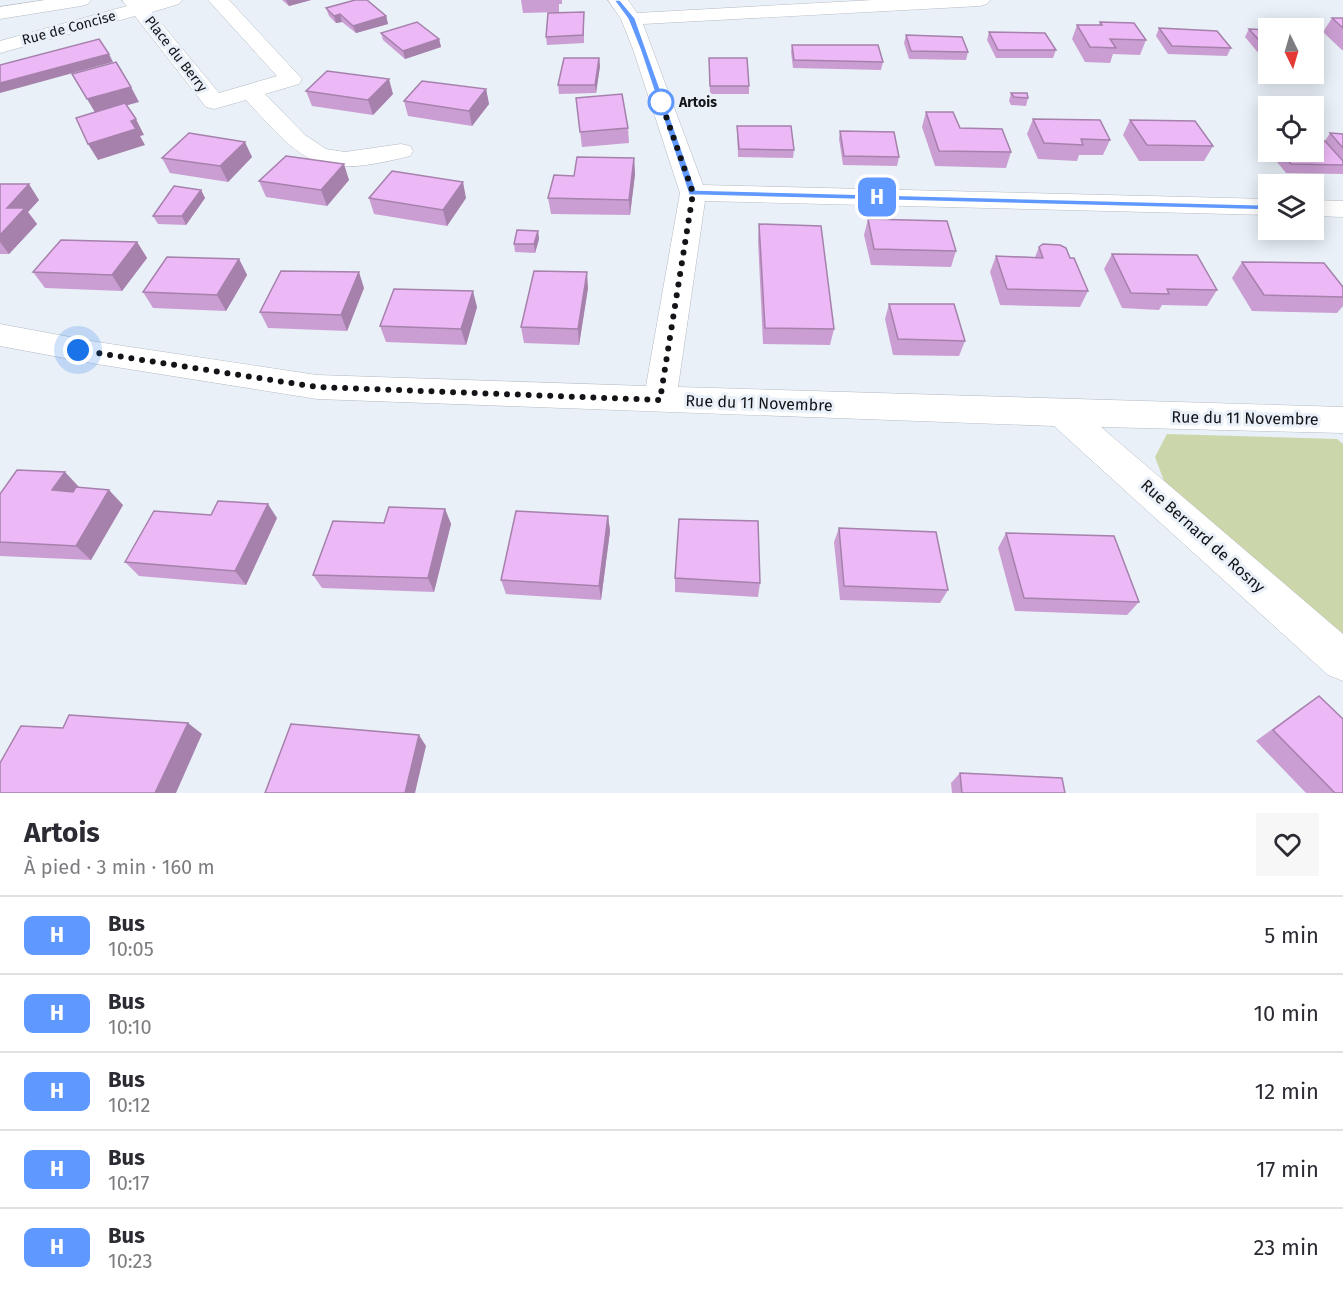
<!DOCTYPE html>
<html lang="fr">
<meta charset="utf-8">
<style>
body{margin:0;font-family:"Fira Sans",sans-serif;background:#f7f7f7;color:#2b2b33;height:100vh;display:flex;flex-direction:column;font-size:22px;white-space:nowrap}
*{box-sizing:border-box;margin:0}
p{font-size:20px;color:#7c7c81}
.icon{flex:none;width:33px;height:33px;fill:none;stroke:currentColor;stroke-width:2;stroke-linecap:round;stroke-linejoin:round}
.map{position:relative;height:793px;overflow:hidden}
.side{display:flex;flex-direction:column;background:#fff;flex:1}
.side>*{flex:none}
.badge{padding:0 12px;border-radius:9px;font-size:21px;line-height:39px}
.needle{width:39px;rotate:175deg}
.fabs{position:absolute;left:1258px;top:18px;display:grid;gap:12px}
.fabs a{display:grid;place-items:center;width:66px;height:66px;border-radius:0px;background:#fff;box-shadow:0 3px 15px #0003;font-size:30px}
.you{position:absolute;width:30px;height:30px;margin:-15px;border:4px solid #fff;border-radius:50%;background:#1a73e8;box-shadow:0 0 0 9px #1a73e833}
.map>.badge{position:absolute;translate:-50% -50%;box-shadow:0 0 0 3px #fff}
.round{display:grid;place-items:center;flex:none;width:63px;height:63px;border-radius:0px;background:#f7f7f7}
.summary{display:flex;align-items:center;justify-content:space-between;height:102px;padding:0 24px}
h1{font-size:28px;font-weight:700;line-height:45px}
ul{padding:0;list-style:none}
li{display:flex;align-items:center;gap:18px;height:78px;padding:0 24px;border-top:2px solid #e1e1e2}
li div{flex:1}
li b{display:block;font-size:22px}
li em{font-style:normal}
li .badge{min-width:66px;font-weight:700;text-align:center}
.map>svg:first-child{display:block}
</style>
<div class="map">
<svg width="1343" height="793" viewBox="0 0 1343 793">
<rect width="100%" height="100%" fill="#e9f0f8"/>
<path fill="#cbd7ab" d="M 1167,434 L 1337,439 L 1343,444 L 1343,635 L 1164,481 L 1155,457 Z"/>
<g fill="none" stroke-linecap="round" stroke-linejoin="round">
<g stroke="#b4bac2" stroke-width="1">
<g id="minor">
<path d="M 45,0 L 91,0 L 88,4 L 81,6 L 0,19 L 0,7 Z"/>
<path d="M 122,0 L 182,0 L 179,4 L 152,12 L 219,93 L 277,76 L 208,0 L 229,0 L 302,79 L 299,84 L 265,94 L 305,135 L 326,149 L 345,152 L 401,144 L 410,146 L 413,151 L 410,156 C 317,179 307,166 246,100 L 214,109 L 206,107 L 135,16 L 0,53 L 0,41 L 127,6 Z"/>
<path d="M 608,0 L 628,0 L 637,13 L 873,0 L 990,0 L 987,4 L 980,6 L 643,24 L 703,185 L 1269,199 L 1269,215 L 705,201 L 678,387 L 1343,407 L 1343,433 L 1101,427 L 1343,634 L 1343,681 L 1328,675 L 1054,426 L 317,399 L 97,364 L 0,346 L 0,324 L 97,342 L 317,375 L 646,386 L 680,193 L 633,49 L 621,19 Z"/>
<path d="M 1314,200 L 1343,201 L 1343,217 L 1314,216 Z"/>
</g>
</g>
<use href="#minor" fill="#fff" fill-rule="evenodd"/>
</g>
<g fill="#cb9ed3">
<path d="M 282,0 L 311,0 L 289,6 Z"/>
<path d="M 521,0 L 562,0 L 562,4 L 559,4 L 559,12 L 523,13 Z"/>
<path d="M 326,8 L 386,16 L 388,24 L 356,33 L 342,22 L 336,23 L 329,16 Z"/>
<path d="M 584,12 L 584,43 L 547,45 L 546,37 Z"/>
<path d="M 1332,18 L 1343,18 L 1343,50 L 1342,50 L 1323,32 Z"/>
<path d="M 1100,22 L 1146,40 L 1140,55 L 1113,54 L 1110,63 L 1085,62 L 1072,39 L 1077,25 L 1099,25 Z"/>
<path d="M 1159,28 L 1231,48 L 1227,56 L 1168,54 L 1156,36 Z"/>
<path d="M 1249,29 L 1269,30 L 1269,55 L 1260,55 L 1245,37 Z"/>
<path d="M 989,32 L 1056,50 L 1053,58 L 996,58 L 987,40 Z"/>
<path d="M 381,33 L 439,39 L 441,47 L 405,59 L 383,40 Z"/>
<path d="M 906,35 L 968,52 L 966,60 L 909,59 L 904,43 Z"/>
<path d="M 1314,41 L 1321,48 L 1316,56 L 1314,56 Z"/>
<path d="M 792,45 L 883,62 L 881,70 L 793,68 L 791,52 Z"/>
<path d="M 599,58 L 600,66 L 596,93 L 559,94 L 558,85 Z"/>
<path d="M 709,58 L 749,86 L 749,94 L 710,94 Z"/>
<path d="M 486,89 L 489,104 L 472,126 L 408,116 L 404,101 Z"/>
<path d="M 306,91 L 393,94 L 373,115 L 312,106 Z"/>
<path d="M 1011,93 L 1028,98 L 1026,106 L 1011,105 L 1009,101 Z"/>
<path d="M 576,98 L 628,128 L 629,143 L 582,147 Z"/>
<path d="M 926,112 L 1011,152 L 1006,168 L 935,166 L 922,127 Z"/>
<path d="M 1033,119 L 1110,140 L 1103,155 L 1079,155 L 1077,161 L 1038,159 L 1027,134 Z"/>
<path d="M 1130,120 L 1213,146 L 1204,161 L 1139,161 L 1123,135 Z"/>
<path d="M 737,126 L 794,150 L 793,158 L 738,157 Z"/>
<path d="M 840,131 L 899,157 L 897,166 L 843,165 L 839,139 Z"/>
<path d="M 1330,133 L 1343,134 L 1343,174 L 1286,173 L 1269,152 L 1314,152 L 1325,141 Z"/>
<path d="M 252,157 L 228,182 L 170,173 L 162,158 Z"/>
<path d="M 634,158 L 635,174 L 630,215 L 551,214 L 548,198 L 574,176 Z"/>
<path d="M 349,180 L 327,206 L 266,197 L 259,181 Z"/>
<path d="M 0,184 L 39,200 L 28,212 L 37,224 L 9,254 L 0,254 Z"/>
<path d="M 201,190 L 205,198 L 186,225 L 158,224 L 153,216 Z"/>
<path d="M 369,198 L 466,198 L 447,226 L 374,214 Z"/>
<path d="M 868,219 L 956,251 L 951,267 L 871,265 L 864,235 Z"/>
<path d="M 759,224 L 834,329 L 830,345 L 763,344 L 758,240 Z"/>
<path d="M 538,231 L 539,239 L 535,253 L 515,252 L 514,244 Z"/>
<path d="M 137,242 L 147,258 L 122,291 L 45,288 L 33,272 Z"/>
<path d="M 1039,247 L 1088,291 L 1080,307 L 1000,305 L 990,272 L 996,256 L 1035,257 Z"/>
<path d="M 1112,254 L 1217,290 L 1207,306 L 1162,305 L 1159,310 L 1122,308 L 1104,269 Z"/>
<path d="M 239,259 L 247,275 L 226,311 L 153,308 L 143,292 Z"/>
<path d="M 1242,262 L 1343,287 L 1343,306 L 1337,313 L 1252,311 L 1232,278 Z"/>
<path d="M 364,288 L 347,331 L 268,328 L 260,312 Z"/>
<path d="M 588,288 L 579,345 L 524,343 L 521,327 Z"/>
<path d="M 889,304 L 965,341 L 959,356 L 893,355 L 885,319 Z"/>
<path d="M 477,307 L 466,345 L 386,342 L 380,326 Z"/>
<path d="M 79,487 L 123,505 L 91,560 L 0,556 L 0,494 Z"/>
<path d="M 445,509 L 451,524 L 434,592 L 322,588 L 313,575 L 384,523 Z"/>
<path d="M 211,515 L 277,518 L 246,585 L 139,576 L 125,562 Z"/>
<path d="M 608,516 L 610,531 L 601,600 L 506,594 L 501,580 Z"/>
<path d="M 839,528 L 948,590 L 940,603 L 840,600 L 834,542 Z"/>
<path d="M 1006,533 L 1139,602 L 1127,615 L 1015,611 L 998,548 Z"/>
<path d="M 675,578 L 760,583 L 758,597 L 675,592 Z"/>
<path d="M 1319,696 L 1343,793 L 1306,793 L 1256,741 L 1301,708 Z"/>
<path d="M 960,773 L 1065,793 L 952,793 L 951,783 Z"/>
</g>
<g fill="#a581ac">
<path d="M 286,0 L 311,0 L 289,6 Z"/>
<path d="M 340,14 L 342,22 L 336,23 L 334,16 Z"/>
<path d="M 386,16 L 388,24 L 356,33 L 353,26 Z"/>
<path d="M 439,39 L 441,47 L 405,59 L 403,51 Z"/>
<path d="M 109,54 L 113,62 L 0,93 L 0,83 Z"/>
<path d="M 599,58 L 600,66 L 596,93 L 595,85 Z"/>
<path d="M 389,79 L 393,94 L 373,115 L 368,100 Z"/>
<path d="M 131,87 L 139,102 L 96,114 L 87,99 Z"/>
<path d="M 486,89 L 489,104 L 472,126 L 469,111 Z"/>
<path d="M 136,119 L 144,135 L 140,136 L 145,145 L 98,160 L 88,144 Z"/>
<path d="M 245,142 L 252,157 L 228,182 L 220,166 Z"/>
<path d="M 634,158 L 635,174 L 630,215 L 629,200 Z"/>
<path d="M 344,164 L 349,180 L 327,206 L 321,190 Z"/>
<path d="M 463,182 L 466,198 L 447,226 L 443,210 Z"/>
<path d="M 29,184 L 39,200 L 28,212 L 37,224 L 9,254 L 0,242 L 0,235 L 7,208 Z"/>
<path d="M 201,190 L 205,198 L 186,225 L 182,216 Z"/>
<path d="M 538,231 L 539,239 L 535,253 L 534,244 Z"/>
<path d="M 137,242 L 147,258 L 122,291 L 112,275 Z"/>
<path d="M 239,259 L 247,275 L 226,311 L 217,295 Z"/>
<path d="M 359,272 L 364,288 L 347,331 L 341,315 Z"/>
<path d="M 587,272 L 588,288 L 579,345 L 578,329 Z"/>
<path d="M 473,291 L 477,307 L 466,345 L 461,329 Z"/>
<path d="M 65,472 L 79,487 L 67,505 L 52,490 Z"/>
<path d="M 109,490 L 123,505 L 91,560 L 76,546 Z"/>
<path d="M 268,504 L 277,518 L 246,585 L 235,571 Z"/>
<path d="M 445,509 L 451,524 L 434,592 L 428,578 Z"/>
<path d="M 608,516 L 610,531 L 601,600 L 599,586 Z"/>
<path d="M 188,723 L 202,734 L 176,793 L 155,793 Z"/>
<path d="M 419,735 L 426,746 L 415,793 L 405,793 Z"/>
</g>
<g fill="#ecb8f5" stroke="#a581ac" stroke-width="1.5">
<path d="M 355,0 L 367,0 L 386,16 L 353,26 L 340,14 L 334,16 L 326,8 Z"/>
<path d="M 584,12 L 583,35 L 546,37 L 548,13 Z"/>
<path d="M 1332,18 L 1343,18 L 1343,28 Z"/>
<path d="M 417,22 L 439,39 L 403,51 L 381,33 Z"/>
<path d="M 1100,22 L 1134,23 L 1146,40 L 1110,39 L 1116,48 L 1090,47 L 1077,25 L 1102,25 Z"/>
<path d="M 1159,28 L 1217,31 L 1231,48 L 1172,46 Z"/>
<path d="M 1249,29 L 1269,30 L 1269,47 L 1265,47 Z"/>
<path d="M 989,32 L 1045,33 L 1056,50 L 998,50 Z"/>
<path d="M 906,35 L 962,37 L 968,52 L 911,51 Z"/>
<path d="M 99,39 L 109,54 L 0,83 L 0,65 Z"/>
<path d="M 1314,41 L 1321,48 L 1314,48 Z"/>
<path d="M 792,45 L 878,45 L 883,62 L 794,60 Z"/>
<path d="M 564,58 L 599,58 L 595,85 L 558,85 Z"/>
<path d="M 709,58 L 747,58 L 749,86 L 710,86 Z"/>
<path d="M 116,62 L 131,87 L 87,99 L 72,74 Z"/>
<path d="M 327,71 L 389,79 L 368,100 L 306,91 Z"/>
<path d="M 422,81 L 486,89 L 469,111 L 404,101 Z"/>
<path d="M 1011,93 L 1027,93 L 1028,98 L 1014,97 Z"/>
<path d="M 622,94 L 628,128 L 580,132 L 576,98 Z"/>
<path d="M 125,103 L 136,119 L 131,121 L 136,129 L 88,144 L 76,118 Z"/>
<path d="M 926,112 L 953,112 L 960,128 L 1002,129 L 1011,152 L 939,151 Z"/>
<path d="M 1033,119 L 1100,120 L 1110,140 L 1081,139 L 1083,145 L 1044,143 Z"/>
<path d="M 1130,120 L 1195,121 L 1213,146 L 1147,145 Z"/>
<path d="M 737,126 L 791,126 L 794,150 L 739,149 Z"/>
<path d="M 840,131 L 894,132 L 899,157 L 844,156 Z"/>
<path d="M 189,133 L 245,142 L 220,166 L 162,158 Z"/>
<path d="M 1330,133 L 1343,134 L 1343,148 Z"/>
<path d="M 1314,140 L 1325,141 L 1343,161 L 1343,165 L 1291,164 L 1281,152 L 1314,152 Z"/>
<path d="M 286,156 L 344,164 L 321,190 L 259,181 Z"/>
<path d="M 577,157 L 634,158 L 629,200 L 548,198 L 554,175 L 574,176 Z"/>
<path d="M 392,171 L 463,182 L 443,210 L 369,198 Z"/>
<path d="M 0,184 L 29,184 L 7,208 L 25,208 L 0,235 Z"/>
<path d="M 174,186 L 201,190 L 182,216 L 153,216 Z"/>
<path d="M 868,219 L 947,221 L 956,251 L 874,249 Z"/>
<path d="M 759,224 L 821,226 L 834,329 L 765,328 Z"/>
<path d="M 517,230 L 538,231 L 534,244 L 514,244 Z"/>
<path d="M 61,240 L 137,242 L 112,275 L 33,272 Z"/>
<path d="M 1043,244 L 1060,245 L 1066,248 L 1070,258 L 1074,258 L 1088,291 L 1007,289 L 996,256 L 1043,258 L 1039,247 Z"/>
<path d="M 1112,254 L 1197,255 L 1217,290 L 1167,289 L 1169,294 L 1131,293 Z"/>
<path d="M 167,257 L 239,259 L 217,295 L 143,292 Z"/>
<path d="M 1242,262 L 1324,263 L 1343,287 L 1343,297 L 1264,295 Z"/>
<path d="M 281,271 L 359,272 L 341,315 L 260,312 Z"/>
<path d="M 534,271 L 587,272 L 578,329 L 521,327 Z"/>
<path d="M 394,289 L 473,291 L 461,329 L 380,326 Z"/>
<path d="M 889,304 L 954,304 L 965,341 L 898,339 Z"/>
<path d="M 17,470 L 65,472 L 52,490 L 73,492 L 76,487 L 109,490 L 76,546 L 0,542 L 0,494 Z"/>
<path d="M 218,501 L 268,504 L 235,571 L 125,562 L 154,511 L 211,515 Z"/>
<path d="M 389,507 L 445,509 L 428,578 L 313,575 L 333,521 L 384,523 Z"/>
<path d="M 516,511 L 608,516 L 599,586 L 501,580 Z"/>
<path d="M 679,519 L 758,521 L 760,583 L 675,578 Z"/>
<path d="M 839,528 L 936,532 L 948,590 L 844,586 Z"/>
<path d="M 1006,533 L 1114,536 L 1139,602 L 1024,598 Z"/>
<path d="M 1319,696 L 1343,719 L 1343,793 L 1335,793 L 1273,730 Z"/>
<path d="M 69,715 L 188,723 L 155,793 L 0,793 L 0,763 L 21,726 L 63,728 Z"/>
<path d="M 291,724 L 419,735 L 405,793 L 265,793 Z"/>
<path d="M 960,773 L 1062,778 L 1065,793 L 962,793 Z"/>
</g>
<path fill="#5f99ff" stroke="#fff" stroke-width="1.5" d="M 614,0 L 620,0 L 635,18 L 696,190 L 1269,205 L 1274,207 L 1269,210 L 689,195 L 640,49 L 628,19 Z"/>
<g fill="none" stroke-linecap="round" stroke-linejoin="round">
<path stroke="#121417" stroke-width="6" stroke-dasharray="0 10.8" d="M 78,350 L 317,387 L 660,400 L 693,193 L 661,102"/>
</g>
<circle fill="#fff" stroke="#5f99ff" stroke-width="3" cx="661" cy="102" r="12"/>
<g text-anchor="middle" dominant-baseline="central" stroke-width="6" stroke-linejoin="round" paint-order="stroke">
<g font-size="14" fill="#121417" stroke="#e9f0f8">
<text transform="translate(69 28) rotate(-15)">Rue de Concise</text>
<text transform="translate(176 54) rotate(52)">Place du Berry</text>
</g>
<g font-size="14" font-weight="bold" fill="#121417" stroke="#e9f0f8" text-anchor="start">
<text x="679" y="102">Artois</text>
</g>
<g font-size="16" fill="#121417" stroke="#e9f0f8">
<text transform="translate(759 403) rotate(2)">Rue du 11 Novembre</text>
<text transform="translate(1245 418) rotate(1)">Rue du 11 Novembre</text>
<text transform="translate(1203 536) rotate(42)">Rue Bernard de Rosny</text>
</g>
</g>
</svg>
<div class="fabs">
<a><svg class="needle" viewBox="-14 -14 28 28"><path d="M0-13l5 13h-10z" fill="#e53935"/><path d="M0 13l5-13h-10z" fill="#7c7c81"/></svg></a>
<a><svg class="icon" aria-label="locate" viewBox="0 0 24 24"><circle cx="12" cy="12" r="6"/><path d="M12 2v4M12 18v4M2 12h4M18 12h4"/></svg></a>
<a><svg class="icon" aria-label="layers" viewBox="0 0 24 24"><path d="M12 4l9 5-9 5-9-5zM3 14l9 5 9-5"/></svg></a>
</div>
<div class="you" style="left:78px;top:350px"></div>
<b class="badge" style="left:877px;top:197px;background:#5f99ff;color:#fff">H</b>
</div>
<section class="side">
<div class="summary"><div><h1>Artois</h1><p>À pied · 3 min · 160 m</p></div><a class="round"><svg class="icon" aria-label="heart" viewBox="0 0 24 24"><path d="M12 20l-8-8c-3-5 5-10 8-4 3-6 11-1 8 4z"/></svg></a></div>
<ul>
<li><span class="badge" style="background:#5f99ff;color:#fff">H</span><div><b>Bus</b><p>10:05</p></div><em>5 min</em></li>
<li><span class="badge" style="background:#5f99ff;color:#fff">H</span><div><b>Bus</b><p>10:10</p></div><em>10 min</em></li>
<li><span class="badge" style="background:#5f99ff;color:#fff">H</span><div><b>Bus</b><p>10:12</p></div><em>12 min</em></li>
<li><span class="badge" style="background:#5f99ff;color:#fff">H</span><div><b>Bus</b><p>10:17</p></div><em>17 min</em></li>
<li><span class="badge" style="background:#5f99ff;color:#fff">H</span><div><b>Bus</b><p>10:23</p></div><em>23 min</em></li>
</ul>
</section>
